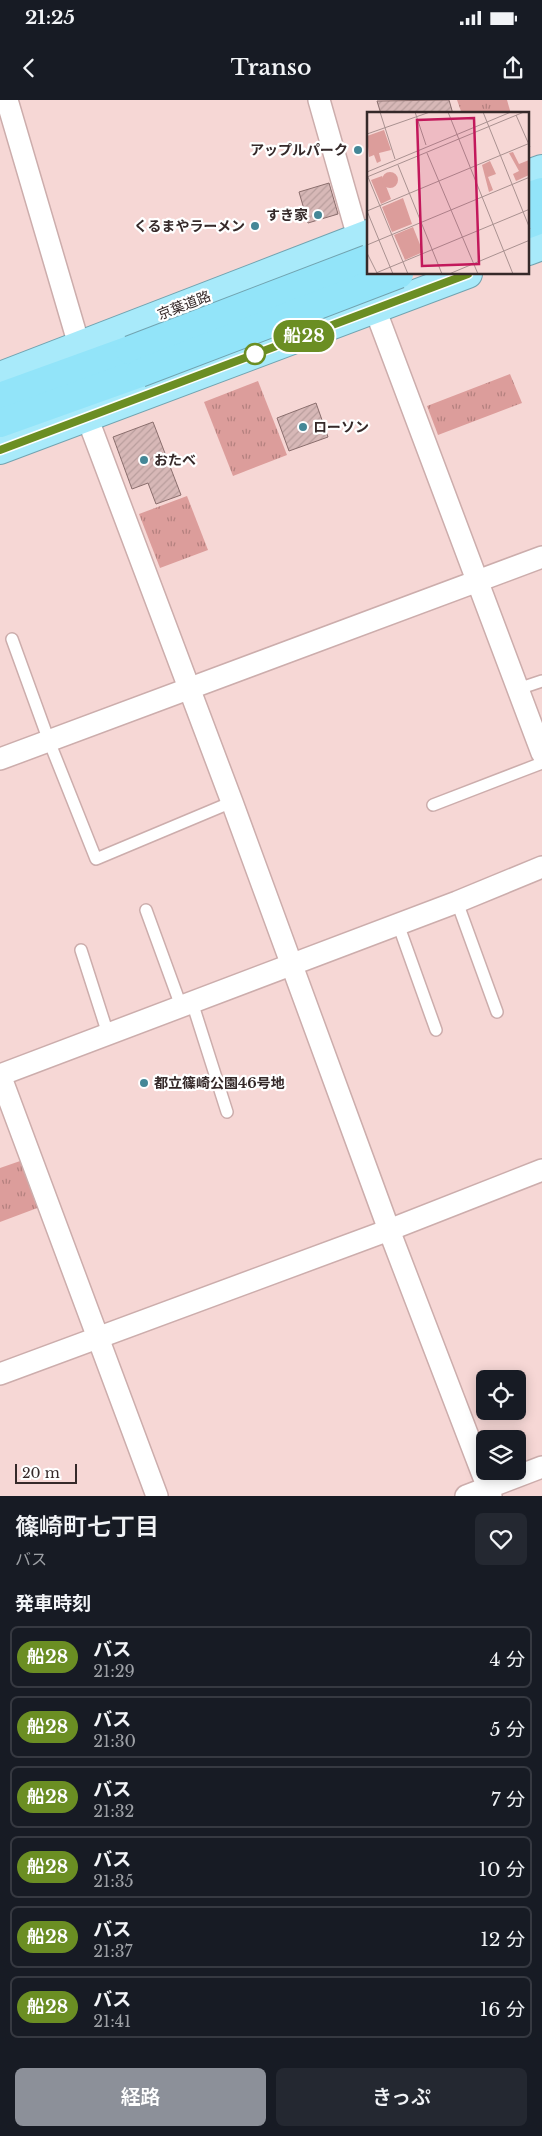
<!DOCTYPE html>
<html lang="ja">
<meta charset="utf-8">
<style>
body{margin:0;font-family:"Libre Baskerville","Noto Sans JP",serif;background:#242831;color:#f1f3f6;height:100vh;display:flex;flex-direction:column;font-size:19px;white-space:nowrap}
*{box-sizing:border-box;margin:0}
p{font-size:16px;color:#9ea1a6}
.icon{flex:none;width:28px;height:28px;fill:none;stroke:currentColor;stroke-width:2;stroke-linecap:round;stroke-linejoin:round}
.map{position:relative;height:1396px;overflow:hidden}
.panel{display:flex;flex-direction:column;background:#171b24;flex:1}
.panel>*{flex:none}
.badge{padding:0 10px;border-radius:16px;font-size:18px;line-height:32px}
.tools{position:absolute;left:476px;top:1270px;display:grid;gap:10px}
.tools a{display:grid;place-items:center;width:50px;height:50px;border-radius:8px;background:#171b24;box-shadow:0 2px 12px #0003;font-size:25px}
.scale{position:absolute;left:15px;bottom:12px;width:62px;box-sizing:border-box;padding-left:5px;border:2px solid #352929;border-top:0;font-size:14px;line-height:18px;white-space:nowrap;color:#352929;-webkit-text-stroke:4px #fff;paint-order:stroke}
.map>.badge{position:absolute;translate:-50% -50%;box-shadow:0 0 0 2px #fff}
h2{padding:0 15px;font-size:19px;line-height:45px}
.round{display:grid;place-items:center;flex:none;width:52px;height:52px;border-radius:8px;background:#242831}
.head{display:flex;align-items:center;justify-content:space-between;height:85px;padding:0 15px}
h1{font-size:24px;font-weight:600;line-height:38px}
.action{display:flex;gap:10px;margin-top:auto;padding:10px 15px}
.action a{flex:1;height:58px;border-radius:8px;background:#8c9099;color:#fff;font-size:20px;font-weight:600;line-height:58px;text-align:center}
.action a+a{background:#242831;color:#f1f3f6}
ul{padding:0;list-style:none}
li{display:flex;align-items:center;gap:15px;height:62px;margin:0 10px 8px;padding:0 5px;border:2px solid #363941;border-radius:8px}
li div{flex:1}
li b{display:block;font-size:19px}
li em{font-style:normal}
li .badge{min-width:55px;font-weight:700;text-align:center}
.status{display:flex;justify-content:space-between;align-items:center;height:35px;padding:0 25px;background:#171b24;direction:ltr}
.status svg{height:14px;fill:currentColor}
header{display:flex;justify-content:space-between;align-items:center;height:65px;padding:0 15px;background:#171b24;font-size:22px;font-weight:600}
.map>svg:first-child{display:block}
</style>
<div class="status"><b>21:25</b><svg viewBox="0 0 49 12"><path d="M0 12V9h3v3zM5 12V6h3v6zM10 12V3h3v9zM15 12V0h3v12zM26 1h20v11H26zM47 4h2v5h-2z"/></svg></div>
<header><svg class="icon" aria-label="back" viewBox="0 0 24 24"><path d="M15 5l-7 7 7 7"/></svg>Transo<svg class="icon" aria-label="share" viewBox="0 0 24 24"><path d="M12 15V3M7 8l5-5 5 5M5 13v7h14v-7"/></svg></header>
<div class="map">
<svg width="542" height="1396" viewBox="0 0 542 1396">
<defs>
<pattern id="park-tufts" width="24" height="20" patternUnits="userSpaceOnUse" patternTransform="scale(1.25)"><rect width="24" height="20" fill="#dc9d9b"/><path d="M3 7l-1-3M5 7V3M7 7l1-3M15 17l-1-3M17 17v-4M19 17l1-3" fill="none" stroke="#b3807e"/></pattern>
<pattern id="building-hatch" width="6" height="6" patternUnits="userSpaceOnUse" patternTransform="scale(1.25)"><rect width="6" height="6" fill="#d7b8b7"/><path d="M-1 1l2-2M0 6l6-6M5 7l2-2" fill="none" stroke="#b99e9d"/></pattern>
</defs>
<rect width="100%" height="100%" fill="#f6d7d5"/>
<g fill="url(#park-tufts)">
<path d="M 457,0 L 507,0 L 511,14 L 462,14 Z"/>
<path d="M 510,274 L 522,303 L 438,335 L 427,306 Z"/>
<path d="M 258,281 L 287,355 L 233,376 L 204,302 Z"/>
<path d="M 187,396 L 208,450 L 160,468 L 139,414 Z"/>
<path d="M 23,1060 L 40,1107 L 0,1122 L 0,1068 Z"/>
</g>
<g fill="url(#building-hatch)" stroke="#8a6e6d">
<path d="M 449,0 L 453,14 L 381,14 L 377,1 Z"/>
<path d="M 329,83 L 338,114 L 308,123 L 299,92 Z"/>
<path d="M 316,303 L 328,337 L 289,351 L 277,318 Z"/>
<path d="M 153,322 L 181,395 L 156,404 L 148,383 L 132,389 L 113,337 Z"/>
</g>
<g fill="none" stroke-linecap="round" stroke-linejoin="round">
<g stroke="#ccadac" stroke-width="14">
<g id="service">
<path d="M 12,539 L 49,641 L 96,759 L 232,702"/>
<path d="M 518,589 L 542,581"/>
<path d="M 433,705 L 542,663"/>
<path d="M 457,802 L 497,912"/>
<path d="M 146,810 L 181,906"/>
<path d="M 398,824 L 436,930"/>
<path d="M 81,850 L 108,934"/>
<path d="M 192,902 L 227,1012"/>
</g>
</g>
<g stroke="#ccadac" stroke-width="24">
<g id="minor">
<path d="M 7,0 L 79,245"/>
<path d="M 319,0 L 362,151"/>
<path d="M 372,196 L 375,209 L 542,653"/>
<path d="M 87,317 L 232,702 L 389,1130 L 491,1396"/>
<path d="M 0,659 L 542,457"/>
<path d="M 0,975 L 457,802 L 542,767"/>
<path d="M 0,975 L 157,1396"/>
<path d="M 0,1274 L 389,1130 L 542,1070"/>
<path d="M 466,1396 L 542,1367"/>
</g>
</g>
<g stroke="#71a3b0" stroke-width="30">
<g id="trunk">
<path d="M 528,74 L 542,69"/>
<path d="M 528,151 L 542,146"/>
<path d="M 0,276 L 368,134"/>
<path d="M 0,350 L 468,174"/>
</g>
</g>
<g stroke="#71a3b0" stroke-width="30">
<g id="motorway">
<path d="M 528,97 L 542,92"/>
<path d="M 528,124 L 542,119"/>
<path d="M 0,297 L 130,250"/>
<path d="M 0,323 L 140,273"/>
</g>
</g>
<use href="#service" stroke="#fff" stroke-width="11"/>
<use href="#minor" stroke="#fff" stroke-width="21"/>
<use href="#trunk" stroke="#a8eafa" stroke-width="28"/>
<use href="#motorway" stroke="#92e4f9" stroke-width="28"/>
<g stroke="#71a3b0" stroke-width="30" stroke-linecap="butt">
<g id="motorway-bridge">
<path d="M 130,250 L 368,159"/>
<path d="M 140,273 L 399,174"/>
</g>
</g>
<use href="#motorway-bridge" stroke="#92e4f9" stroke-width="28"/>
</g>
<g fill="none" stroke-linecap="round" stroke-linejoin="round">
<g stroke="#fff" stroke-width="11">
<path id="line" d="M 0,350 L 468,174"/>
</g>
<use href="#line" stroke="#6b8e23" stroke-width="8"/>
</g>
<g fill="#448797" stroke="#fff" stroke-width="2">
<circle cx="358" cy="50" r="5"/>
<circle cx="318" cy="115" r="5"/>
<circle cx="255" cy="126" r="5"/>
<circle cx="303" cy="327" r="5"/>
<circle cx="144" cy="360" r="5"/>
<circle cx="144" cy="983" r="5"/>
</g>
<circle fill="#fff" stroke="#6b8e23" stroke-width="2.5" cx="255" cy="254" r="10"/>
<g text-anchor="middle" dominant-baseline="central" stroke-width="4.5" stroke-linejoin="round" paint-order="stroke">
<g font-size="14" font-weight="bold" fill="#352929" stroke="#fff" text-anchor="end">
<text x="348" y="50">アップルパーク</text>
<text x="308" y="115">すき家</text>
<text x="245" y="126">くるまやラーメン</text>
<text x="313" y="327" text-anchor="start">ローソン</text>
<text x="154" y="360" text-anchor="start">おたべ</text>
<text x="154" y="983" text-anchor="start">都立篠崎公園46号地</text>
</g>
<g font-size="14" fill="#352929" stroke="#fff">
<text transform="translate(184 205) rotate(-21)">京葉道路</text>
</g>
</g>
<g transform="translate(367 12)">
<rect width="162" height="162" fill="#f6d7d5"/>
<path d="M 15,64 L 24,87 L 14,92 L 4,68 ZM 36,86 L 45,112 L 25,120 L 15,95 Z" fill="#dc9d9b"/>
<path d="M 17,18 L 24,38 L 12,41 L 14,49 L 10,51 L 7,43 L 2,45 L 0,24 ZM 146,40 L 152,52 L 162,48 L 162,63 L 149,69 L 146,62 L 152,59 L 142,41 ZM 123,49 L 129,62 L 121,65 L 126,78 L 122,80 L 115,53 ZM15 68a8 8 0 1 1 16 0a8 8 0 1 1-16 0ZM 46,115 L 56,140 L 38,148 L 27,123 Z" fill="#dc9d9b"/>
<path fill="none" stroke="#a99190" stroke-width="1" d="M 13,0 L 28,47M 48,0 L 59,33M 81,0 L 146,162M 116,0 L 163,117M 149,3 L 163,35M 0,22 L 63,0M 60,41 L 111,162M 31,53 L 75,162M 0,60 L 144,0M 0,65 L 157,0M 1,65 L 41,162M 0,99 L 163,31M 0,99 L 26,162M 0,133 L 163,65M 0,141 L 10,161M 9,161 L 163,97M 82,162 L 163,128"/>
<path fill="#c2185b" fill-opacity="0.15" stroke="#c2185b" stroke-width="2.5" d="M 107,6 L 112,152 L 55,154 L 50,8 Z"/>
<rect width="162" height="162" fill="none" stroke="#352929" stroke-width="2.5"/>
</g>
</svg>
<div class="tools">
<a><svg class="icon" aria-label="locate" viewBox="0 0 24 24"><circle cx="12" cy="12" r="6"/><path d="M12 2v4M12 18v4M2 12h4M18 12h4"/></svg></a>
<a><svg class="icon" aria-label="layers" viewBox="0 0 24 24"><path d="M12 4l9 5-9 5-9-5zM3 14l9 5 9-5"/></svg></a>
</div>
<div class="scale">20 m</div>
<b class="badge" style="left:304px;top:236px;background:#6b8e23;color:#fff">船28</b>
</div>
<section class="panel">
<div class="head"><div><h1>篠崎町七丁目</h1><p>バス</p></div><a class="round"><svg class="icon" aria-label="heart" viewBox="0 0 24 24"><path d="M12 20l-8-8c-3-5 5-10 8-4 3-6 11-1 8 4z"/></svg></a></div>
<h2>発車時刻</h2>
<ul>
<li><span class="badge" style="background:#6b8e23;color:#fff">船28</span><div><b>バス</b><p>21:29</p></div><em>4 分</em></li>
<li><span class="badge" style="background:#6b8e23;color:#fff">船28</span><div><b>バス</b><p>21:30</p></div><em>5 分</em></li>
<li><span class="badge" style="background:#6b8e23;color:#fff">船28</span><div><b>バス</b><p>21:32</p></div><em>7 分</em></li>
<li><span class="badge" style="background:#6b8e23;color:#fff">船28</span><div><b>バス</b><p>21:35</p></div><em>10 分</em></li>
<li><span class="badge" style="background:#6b8e23;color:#fff">船28</span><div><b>バス</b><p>21:37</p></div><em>12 分</em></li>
<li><span class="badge" style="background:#6b8e23;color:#fff">船28</span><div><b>バス</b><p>21:41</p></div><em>16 分</em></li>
</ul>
<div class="action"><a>経路</a><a>きっぷ</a></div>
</section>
